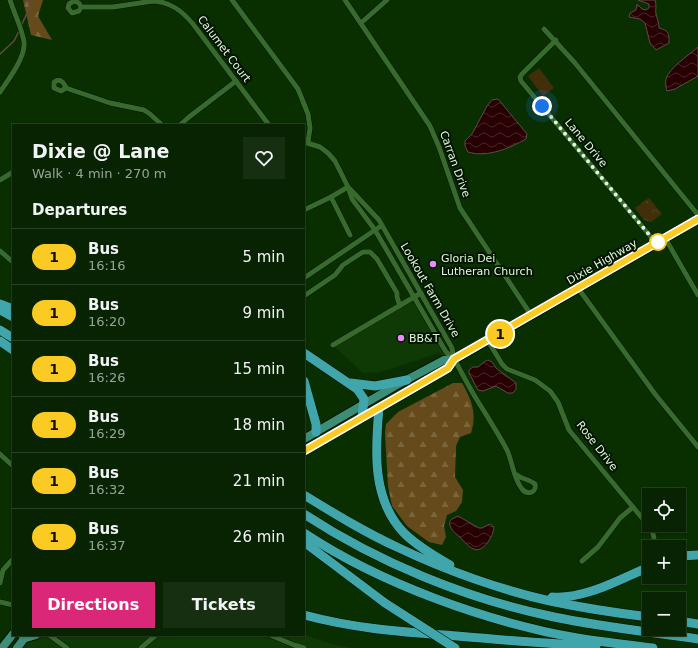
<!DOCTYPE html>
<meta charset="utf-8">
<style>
body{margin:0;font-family:"DejaVu Sans",sans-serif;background:#152f10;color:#f1f3f6;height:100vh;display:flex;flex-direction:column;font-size:15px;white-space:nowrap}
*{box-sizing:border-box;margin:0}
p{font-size:13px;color:#98a499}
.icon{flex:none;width:22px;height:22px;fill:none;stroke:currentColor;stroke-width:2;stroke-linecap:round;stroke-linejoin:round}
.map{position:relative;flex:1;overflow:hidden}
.details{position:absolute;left:12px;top:124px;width:293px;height:512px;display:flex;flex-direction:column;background:#072301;border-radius:0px;box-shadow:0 1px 3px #0004,0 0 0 1px #284023}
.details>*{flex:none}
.badge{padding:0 8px;border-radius:13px;font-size:14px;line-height:26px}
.tools{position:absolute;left:642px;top:488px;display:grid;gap:8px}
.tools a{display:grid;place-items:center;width:44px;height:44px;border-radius:0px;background:#072301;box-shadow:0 1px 3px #0004,0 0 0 1px #284023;font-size:20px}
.you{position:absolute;width:20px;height:20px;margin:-10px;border:3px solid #fff;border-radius:50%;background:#1a73e8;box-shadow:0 0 0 6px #1a73e833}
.map>.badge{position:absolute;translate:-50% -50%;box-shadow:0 0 0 2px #fff}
h2{padding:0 20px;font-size:15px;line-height:36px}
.round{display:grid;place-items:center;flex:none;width:42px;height:42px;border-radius:0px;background:#152f10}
.overview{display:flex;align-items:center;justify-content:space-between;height:68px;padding:0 20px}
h1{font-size:19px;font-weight:600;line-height:30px}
.cta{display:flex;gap:8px;margin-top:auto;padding:8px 20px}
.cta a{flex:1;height:46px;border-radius:0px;background:#db2777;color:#fff;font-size:16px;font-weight:600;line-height:46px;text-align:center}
.cta a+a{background:#152f10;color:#f1f3f6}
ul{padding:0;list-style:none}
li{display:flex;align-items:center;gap:12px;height:56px;padding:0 20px;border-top:1px solid #284023}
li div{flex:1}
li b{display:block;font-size:15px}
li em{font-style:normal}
li .badge{min-width:44px;font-weight:700;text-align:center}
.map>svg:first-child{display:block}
</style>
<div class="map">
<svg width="698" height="648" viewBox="0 0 698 648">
<defs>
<pattern id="forest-firs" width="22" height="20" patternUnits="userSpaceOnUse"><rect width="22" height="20" fill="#654b1c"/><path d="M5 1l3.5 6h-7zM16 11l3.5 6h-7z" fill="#7b663c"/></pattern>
<pattern id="park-crowns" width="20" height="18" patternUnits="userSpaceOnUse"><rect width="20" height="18" fill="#412f0a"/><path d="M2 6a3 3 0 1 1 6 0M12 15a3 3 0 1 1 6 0" fill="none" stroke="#534421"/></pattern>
<pattern id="water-waves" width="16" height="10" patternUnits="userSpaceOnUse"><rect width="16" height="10" fill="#280004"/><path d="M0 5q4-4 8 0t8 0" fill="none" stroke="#472628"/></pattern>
</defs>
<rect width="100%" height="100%" fill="#092f01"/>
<g fill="#103a05">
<path d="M 413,298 L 446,352 L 454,359 L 444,360 L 439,353 L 381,372 L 363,373 L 333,345 Z"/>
<path d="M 27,635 L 304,635 L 336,645 L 353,648 L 17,648 Z"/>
</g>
<path fill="#412f0a" d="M 539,68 L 554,88 L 543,96 L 528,76 Z"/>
<g fill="url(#forest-firs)">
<path d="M 23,0 L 43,0 L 38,16 L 52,40 L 31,35 Z"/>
<path d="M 453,383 L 462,383 C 472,401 477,413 471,433 L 460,437 L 456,446 L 455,477 L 463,490 L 462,502 L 456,511 L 447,515 L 444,526 L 446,537 L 442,545 L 429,542 L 407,526 L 392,506 L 388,486 L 385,433 L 386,424 L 398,412 Z"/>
</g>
<path fill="url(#park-crowns)" d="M 649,198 L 662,214 L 651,222 L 644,220 L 635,208 Z"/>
<g fill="url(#water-waves)" stroke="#5f4c44">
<path d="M 638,0 L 655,0 C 657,7 655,8 656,14 C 657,19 659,23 659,28 C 669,31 669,33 669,43 L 656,50 L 650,43 L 645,23 L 640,19 L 629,17 L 630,13 L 636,10 L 637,4 L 642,9 L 646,10 L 649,8 L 649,4 Z"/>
<path d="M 698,47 L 698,76 L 675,89 L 667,91 C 666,88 665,82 666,79 C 669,68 689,55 698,47 Z"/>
<path d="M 498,99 L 527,134 L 526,139 C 510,148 487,158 468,152 L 465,146 L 465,141 L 472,134 L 487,106 L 492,100 Z"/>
<path d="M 488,360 L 492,362 L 496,368 L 516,383 L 516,389 L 513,393 L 508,393 L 496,386 L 483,391 L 478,390 L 469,373 L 469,370 L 473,367 L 478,367 L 484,362 Z"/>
<path d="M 458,516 L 479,528 L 482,528 L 490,524 L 494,527 C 493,534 491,537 488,542 C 477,557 469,547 460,537 C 456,534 451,530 450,525 C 449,522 450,521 452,519 Z"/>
</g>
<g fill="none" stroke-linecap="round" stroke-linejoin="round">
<g stroke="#5f4c44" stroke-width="1.5">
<path d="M 21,26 L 29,9 L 29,0"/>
<path d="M 0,54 L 14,41 L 20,29"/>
</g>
<g stroke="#001500" stroke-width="6">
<g id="minor">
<path d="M 232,0 L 298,89 L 308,114 L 310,128 L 308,142"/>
<path d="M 345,0 L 430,126 L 439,147 L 460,208 L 531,315"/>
<path d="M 81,7 L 79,3 L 74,1 L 69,4 L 68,8 L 72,13 L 79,11 L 81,7 L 113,7 L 153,1 C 171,2 182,11 193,24 L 269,125"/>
<path d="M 361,23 L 387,0"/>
<path d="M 544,29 L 575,63 L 698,215"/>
<path d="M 556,40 L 522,74 L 520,77 L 521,81 L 651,237 L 655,244"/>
<path d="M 66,88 L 61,91 L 54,88 L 54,82 C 60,78 64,82 66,88 L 110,103 L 144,110 L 150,114 L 162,125"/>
<path d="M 0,92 C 8,80 26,57 24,42 C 22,28 14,13 10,0"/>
<path d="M 180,125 L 189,117 L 236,81"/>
<path d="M 304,142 L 320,147 L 328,153 L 335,161 L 348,187 L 352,199 L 375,230 L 446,352 L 454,359 C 462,373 469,387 477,400 C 487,416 498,433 507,450 C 513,463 513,478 522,489 C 528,496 537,492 535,484 C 529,479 521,479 515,474"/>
<path d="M 0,180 L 13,172"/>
<path d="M 350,189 L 379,220 L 452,348 L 454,359"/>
<path d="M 331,197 L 350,235"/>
<path d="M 304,210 L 331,197 L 348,187"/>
<path d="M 665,238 L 698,295"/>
<path d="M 0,251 L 13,262"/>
<path d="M 304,278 L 381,226"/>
<path d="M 578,288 L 655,394 L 698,447"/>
<path d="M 304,296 L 335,275 L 343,265 L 349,261 L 363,252 L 370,252 L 377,259 L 397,293 L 397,297 L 400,306"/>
<path d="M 488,341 L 502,364 L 507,369 L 535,380 L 550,391 L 558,402 L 569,430 L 652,530 L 654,538"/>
<path d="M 333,345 L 421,293"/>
<path d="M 0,454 L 13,466"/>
<path d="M 582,561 L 598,547 L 620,518 L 633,507"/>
<path d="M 0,583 L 3,570 L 13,559"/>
<path d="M 0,602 L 13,605"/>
<path d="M 49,635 L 67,648"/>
<path d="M 270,635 L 294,645 L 304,648"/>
<path d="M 141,648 L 156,635"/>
</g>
</g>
<g stroke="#001500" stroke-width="10">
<g id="primary">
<path d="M 304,439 L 395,386 L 444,360 L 454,359 L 462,355 L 698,219"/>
<path d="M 304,451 L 448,368 L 454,359"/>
<path d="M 23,639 L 36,635"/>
<path d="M 2,648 L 13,634"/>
<path d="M 17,648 L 27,635"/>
</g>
</g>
<g stroke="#001500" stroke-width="10">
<g id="motorway">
<path d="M 0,304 L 13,309"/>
<path d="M 0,310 L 13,317"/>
<path d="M 0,330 L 13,338"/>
<path d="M 0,341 L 13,350"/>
<path d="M 304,353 L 357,389 L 364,399 L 362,417"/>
<path d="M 304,381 L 316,424 L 316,432"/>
<path d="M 351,383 L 375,386 L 407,380"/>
<path d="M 379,408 C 375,451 372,500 404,533 C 417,546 434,556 450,565"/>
<path d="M 304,495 C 335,514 366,533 399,548 C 445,570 501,590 550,601 C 583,608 616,613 649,617"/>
<path d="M 304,514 C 379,563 467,599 554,617 C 602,627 650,632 698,639"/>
<path d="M 304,533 C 381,584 487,622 577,638 C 602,642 628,645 653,648"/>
<path d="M 304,542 L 385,603"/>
<path d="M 679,556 L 698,555"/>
<path d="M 552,597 C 586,599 618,580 649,567"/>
<path d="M 304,615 C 356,629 404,632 457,636 C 503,640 550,644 596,646"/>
<path d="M 679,621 L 698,624"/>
</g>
</g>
<use href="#minor" stroke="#38692d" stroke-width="5"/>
<use href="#primary" stroke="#3d8e79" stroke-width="8"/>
<use href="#motorway" stroke="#40a6ab" stroke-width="9"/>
<g stroke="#001500" stroke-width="10" stroke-linecap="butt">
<path id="motorway-bridge" d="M 385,603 L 455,648"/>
</g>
<use href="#motorway-bridge" stroke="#40a6ab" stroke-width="9"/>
</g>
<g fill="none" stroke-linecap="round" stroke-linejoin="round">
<g stroke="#fff" stroke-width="9">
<path id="line" d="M 304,451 L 448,368 L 454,359 L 698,219"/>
</g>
<use href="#line" stroke="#fccb23" stroke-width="6"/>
<path stroke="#e0fcda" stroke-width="4" stroke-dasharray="0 7.2" d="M 542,106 L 651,237 L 655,244 L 658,242"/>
</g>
<circle fill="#fff" stroke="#fccb23" stroke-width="2" cx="658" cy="242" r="8"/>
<g fill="#e98dfe" stroke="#021400" stroke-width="1.5">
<circle cx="433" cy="264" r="4"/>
<circle cx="401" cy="338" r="4"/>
</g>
<g text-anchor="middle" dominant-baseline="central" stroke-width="4" stroke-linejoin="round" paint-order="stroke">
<g font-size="11" fill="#e0fcda" stroke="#021400">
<text transform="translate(224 49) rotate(53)">Calumet Court</text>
<text transform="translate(586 143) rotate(50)">Lane Drive</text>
<text transform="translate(455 164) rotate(70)">Carran Drive</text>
<text transform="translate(602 262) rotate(-30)">Dixie Highway</text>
<text transform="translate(430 290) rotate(60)">Lookout Farm Drive</text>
<text transform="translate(597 446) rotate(52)">Rose Drive</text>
</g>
<g font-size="11" fill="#e0fcda" stroke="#021400" text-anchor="start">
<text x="441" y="258">Gloria Dei<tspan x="441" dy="13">Lutheran Church</tspan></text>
<text x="409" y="338">BB&amp;T</text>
</g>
</g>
</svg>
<div class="tools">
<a><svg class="icon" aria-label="locate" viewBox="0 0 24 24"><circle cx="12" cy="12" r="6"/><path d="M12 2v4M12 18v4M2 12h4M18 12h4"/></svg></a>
<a>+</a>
<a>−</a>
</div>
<div class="you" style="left:542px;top:106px"></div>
<b class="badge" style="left:500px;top:334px;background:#fccb23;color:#111">1</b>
<section class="details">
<div class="overview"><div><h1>Dixie @ Lane</h1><p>Walk · 4 min · 270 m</p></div><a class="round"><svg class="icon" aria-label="heart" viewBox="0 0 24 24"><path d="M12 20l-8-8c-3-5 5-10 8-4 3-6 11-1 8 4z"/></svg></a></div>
<h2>Departures</h2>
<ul>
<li><span class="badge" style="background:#fccb23;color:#111">1</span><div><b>Bus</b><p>16:16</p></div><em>5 min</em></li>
<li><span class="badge" style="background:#fccb23;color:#111">1</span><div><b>Bus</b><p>16:20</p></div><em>9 min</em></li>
<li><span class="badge" style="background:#fccb23;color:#111">1</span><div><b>Bus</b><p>16:26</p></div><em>15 min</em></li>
<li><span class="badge" style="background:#fccb23;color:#111">1</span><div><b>Bus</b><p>16:29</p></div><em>18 min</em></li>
<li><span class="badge" style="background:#fccb23;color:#111">1</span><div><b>Bus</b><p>16:32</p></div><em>21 min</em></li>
<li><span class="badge" style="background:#fccb23;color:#111">1</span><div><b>Bus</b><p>16:37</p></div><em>26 min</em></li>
</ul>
<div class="cta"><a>Directions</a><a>Tickets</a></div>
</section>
</div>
